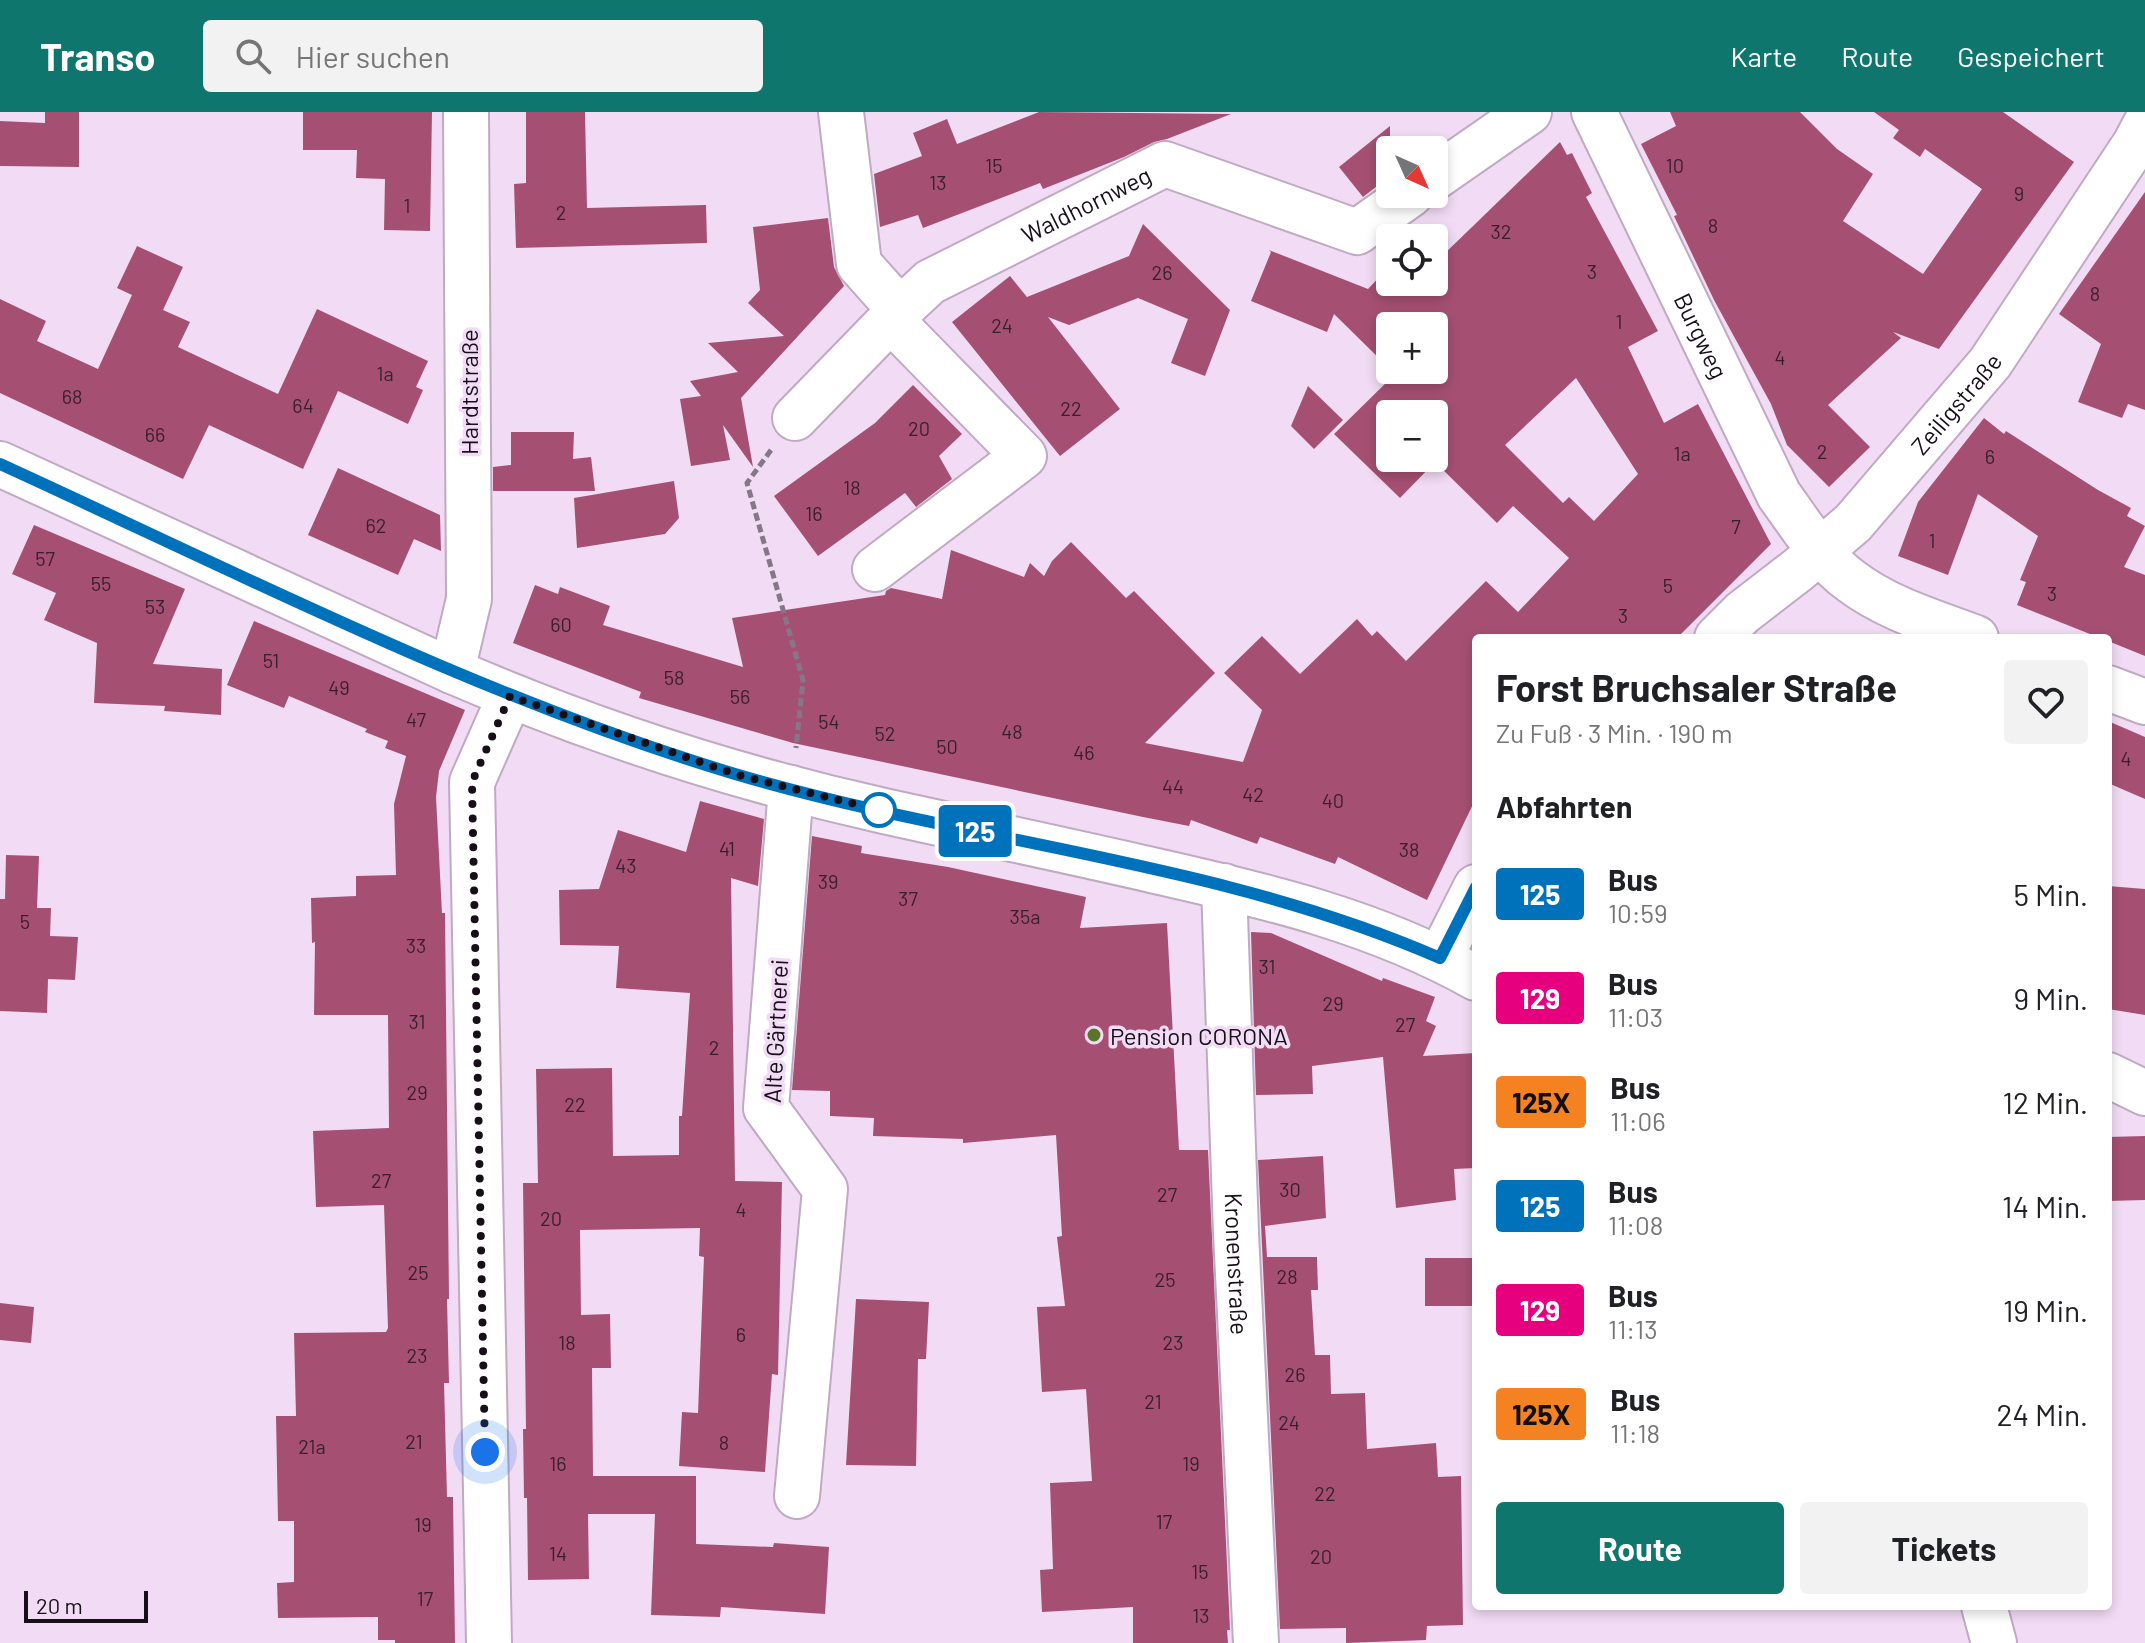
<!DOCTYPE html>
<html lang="de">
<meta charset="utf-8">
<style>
body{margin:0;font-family:Barlow,sans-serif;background:#f2f2f2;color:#202124;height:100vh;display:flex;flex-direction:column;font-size:30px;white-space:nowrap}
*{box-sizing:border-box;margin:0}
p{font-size:26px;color:#757577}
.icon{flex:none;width:44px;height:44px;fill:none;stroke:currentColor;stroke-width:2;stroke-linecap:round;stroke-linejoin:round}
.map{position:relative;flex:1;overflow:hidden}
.drawer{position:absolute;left:1472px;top:522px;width:640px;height:976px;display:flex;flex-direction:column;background:#fff;border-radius:8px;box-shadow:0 4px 12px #0003}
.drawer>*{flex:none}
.badge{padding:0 16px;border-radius:6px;font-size:28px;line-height:52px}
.needle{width:52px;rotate:135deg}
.fabs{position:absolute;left:1376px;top:24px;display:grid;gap:16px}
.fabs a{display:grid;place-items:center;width:72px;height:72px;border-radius:8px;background:#fff;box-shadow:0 4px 12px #0003;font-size:40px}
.scale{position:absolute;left:24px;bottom:20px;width:124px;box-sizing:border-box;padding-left:8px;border:4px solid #160f17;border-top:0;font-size:22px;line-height:28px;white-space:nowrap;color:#160f17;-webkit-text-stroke:6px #f2dcf5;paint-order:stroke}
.you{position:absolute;width:40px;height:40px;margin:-20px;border:6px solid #fff;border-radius:50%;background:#1a73e8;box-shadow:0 0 0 12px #1a73e833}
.map>.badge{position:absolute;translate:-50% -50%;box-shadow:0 0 0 4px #fff}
h2{padding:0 24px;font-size:30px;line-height:72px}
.round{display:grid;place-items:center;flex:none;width:84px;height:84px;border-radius:8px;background:#f2f2f2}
.summary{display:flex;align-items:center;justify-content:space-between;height:136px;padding:0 24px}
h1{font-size:38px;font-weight:700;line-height:60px}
.action{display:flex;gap:16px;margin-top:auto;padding:16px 24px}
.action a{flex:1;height:92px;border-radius:8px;background:#0f766e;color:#fff;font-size:32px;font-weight:700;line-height:92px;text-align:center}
.action a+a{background:#f2f2f2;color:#202124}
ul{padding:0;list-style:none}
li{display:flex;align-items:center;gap:24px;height:104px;padding:0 24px}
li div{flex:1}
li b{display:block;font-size:30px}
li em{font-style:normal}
li .badge{min-width:88px;font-weight:700;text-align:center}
header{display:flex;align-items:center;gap:48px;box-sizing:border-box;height:112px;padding:0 40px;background:#0f766e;color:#fff}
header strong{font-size:38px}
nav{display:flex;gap:44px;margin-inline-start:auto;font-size:28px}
.search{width:560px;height:72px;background:#f2f2f2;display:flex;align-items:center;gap:20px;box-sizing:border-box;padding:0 28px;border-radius:8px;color:#757577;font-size:30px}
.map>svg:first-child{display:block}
</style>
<header>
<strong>Transo</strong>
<div class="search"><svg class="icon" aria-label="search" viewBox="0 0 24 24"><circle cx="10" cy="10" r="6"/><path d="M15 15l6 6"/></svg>Hier suchen</div>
<nav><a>Karte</a><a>Route</a><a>Gespeichert</a></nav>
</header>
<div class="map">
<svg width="2145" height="1531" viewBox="0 0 2145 1531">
<rect width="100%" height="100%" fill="#f2dcf5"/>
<g fill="#a55073" fill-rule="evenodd">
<path d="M 45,0 L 79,0 L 79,55 L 0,54 L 0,9 L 45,11 Z"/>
<path d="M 303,0 L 432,0 L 430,119 L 384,118 L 385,67 L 356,66 L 357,38 L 303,38 Z"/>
<path d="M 526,0 L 585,0 L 587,96 L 706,93 L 707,131 L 516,136 L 514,72 L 526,71 Z"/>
<path d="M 1039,0 L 1231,2 L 1167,27 L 1154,30 L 1124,45 L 1043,77 L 1040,71 L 923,116 L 918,103 L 880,115 L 874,62 L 922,44 L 913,21 L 947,7 L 957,32 Z"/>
<path d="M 1670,0 L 1800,0 L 1837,37 L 1873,62 L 1843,109 L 1923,162 L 1982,77 L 1925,37 L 1920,45 L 1893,26 L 1899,18 L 1874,0 L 2003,0 L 2074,50 L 1939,237 L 1893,220 L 1901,226 L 1828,293 L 1870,335 L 1829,375 L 1787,333 L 1771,292 L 1714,188 L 1674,104 L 1677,103 L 1641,32 L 1676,14 Z"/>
<path d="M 1390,14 L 1390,64 L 1363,85 L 1339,55 Z"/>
<path d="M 1560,30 L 1567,43 L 1572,41 L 1592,81 L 1586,85 L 1658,219 L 1628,235 L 1664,311 L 1698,292 L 1771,432 L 1677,526 L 1476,526 L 1476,686 L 1427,788 L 1338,745 L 1335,752 L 1260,725 L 1257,732 L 1191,708 L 1189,714 L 1143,705 L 793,631 L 639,586 L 641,580 L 513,531 L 535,473 L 558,482 L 560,475 L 610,494 L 603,513 L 743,555 L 732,506 L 885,483 L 886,479 L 891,476 L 942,487 L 951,438 L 1024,465 L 1030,451 L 1044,464 L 1052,449 L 1071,430 L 1126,486 L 1134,479 L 1215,561 L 1145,631 L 1243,650 L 1262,598 L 1224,561 L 1262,524 L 1300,562 L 1357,507 L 1372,524 L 1377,519 L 1406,549 L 1486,469 L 1518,500 L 1569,446 L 1513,394 L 1497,411 L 1435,350 L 1400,386 L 1334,322 L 1395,262 L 1391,258 L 1434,258 L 1434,214 L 1390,214 L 1390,257 L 1334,202 L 1327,220 L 1251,189 L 1271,140 L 1269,138 L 1368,177 L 1390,154 L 1390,170 L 1434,170 L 1434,148 L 1439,143 L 1441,145 ZM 1576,266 L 1638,362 L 1594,409 L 1569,385 L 1563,391 L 1505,333 ZM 1390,302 L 1434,302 L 1434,346 L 1390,346 Z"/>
<path d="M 2145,80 L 2145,298 L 2128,292 L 2122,306 L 2078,290 L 2101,232 L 2059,202 Z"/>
<path d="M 828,106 L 834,155 L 844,174 L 741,286 L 753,355 L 723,313 L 730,348 L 691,354 L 680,287 L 701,284 L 690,269 L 738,260 L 708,231 L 784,224 L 748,191 L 760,178 L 753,115 Z"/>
<path d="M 1143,112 L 1230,198 L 1205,264 L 1171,251 L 1188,207 L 1138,186 L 1069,213 L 1048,205 L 1120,297 L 1060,344 L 952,210 L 1010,164 L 1027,185 L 1129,144 Z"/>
<path d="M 137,134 L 183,155 L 163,198 L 190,210 L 178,235 L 278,282 L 317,197 L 428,249 L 416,275 L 423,278 L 408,312 L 338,279 L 303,357 L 209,313 L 183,367 L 0,281 L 0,187 L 46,209 L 37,229 L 98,257 L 132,183 L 117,176 Z"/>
<path d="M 913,273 L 962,322 L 939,344 L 952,367 L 916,395 L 905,381 L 818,444 L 774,384 L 875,311 Z"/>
<path d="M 1308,274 L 1343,308 L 1314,337 L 1291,314 Z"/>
<path d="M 1984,306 L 2004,322 L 2006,319 L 2098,378 L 2131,396 L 2127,404 L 2145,414 L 2124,455 L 2145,463 L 2145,544 L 2108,529 L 2108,526 L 2100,526 L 2017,493 L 2026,470 L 2020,468 L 2038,424 L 1978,382 L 1948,463 L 1898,444 L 1918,390 Z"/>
<path d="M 511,320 L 574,320 L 573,347 L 591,345 L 595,379 L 493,379 L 493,355 L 511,353 Z"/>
<path d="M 338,356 L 440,403 L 441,439 L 414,427 L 398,463 L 308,423 Z"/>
<path d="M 674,369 L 679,406 L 665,422 L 577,436 L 574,386 Z"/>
<path d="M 34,413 L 185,477 L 153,552 L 222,557 L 221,603 L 164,599 L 165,594 L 94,591 L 97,531 L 44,508 L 56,481 L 12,462 Z"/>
<path d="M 254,509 L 465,598 L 439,659 L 436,685 L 442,801 L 445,801 L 449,1187 L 447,1187 L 449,1271 L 444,1271 L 447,1385 L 453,1385 L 455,1531 L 395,1531 L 395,1528 L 378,1528 L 378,1505 L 278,1506 L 277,1471 L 294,1470 L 294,1409 L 278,1409 L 276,1304 L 296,1304 L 294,1221 L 386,1220 L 388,1216 L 384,1093 L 316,1095 L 313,1019 L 389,1016 L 388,903 L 314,903 L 315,830 L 312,831 L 311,786 L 356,784 L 356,764 L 396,763 L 394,692 L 406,644 L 385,636 L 388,629 L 365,620 L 367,617 L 289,584 L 284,596 L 227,573 Z"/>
<path d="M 2108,609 L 2145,625 L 2145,687 L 2108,671 Z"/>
<path d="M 700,689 L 764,707 L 758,774 L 731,766 L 735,1069 L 782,1070 L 778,1263 L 772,1262 L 765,1360 L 679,1354 L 682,1300 L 698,1301 L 704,1145 L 699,1144 L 700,1116 L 580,1118 L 581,1203 L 610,1202 L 611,1256 L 592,1256 L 593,1364 L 696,1364 L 696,1432 L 773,1435 L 774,1431 L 829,1435 L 825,1502 L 721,1495 L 720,1505 L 651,1503 L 655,1402 L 588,1402 L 589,1467 L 528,1468 L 527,1386 L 524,1386 L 523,1317 L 526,1317 L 523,1071 L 538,1071 L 536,957 L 612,956 L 613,1044 L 679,1043 L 679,1004 L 682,1004 L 690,881 L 616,876 L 619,834 L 560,833 L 559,778 L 599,777 L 618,718 L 686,740 Z"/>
<path d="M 812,724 L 862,734 L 861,741 L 948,755 L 1086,785 L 1080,816 L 1167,811 L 1179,1038 L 1208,1038 L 1230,1518 L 1227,1518 L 1228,1531 L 1133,1531 L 1133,1495 L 1042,1500 L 1040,1458 L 1053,1457 L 1050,1371 L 1092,1369 L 1086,1277 L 1042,1280 L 1037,1195 L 1065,1194 L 1057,1125 L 1062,1124 L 1056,1023 L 963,1031 L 963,1027 L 873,1024 L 874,1006 L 830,1004 L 830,979 L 792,978 Z"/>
<path d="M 6,743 L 39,744 L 37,796 L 51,796 L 50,824 L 78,825 L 75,868 L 48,867 L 47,901 L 0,899 L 0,787 L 5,787 Z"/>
<path d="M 2108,774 L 2145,777 L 2145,903 L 2108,897 Z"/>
<path d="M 1251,820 L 1271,821 L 1382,869 L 1383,866 L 1435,885 L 1426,909 L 1436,914 L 1423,944 L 1476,941 L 1476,1056 L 1454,1057 L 1456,1088 L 1396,1096 L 1383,945 L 1312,954 L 1313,982 L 1256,983 Z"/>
<path d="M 2145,1024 L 2145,1088 L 2108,1089 L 2108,1025 Z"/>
<path d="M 1323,1044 L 1326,1106 L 1265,1114 L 1267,1145 L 1317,1145 L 1318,1178 L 1311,1178 L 1315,1243 L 1330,1243 L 1331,1282 L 1365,1281 L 1367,1337 L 1436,1331 L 1438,1365 L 1461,1364 L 1463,1513 L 1427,1514 L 1426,1528 L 1346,1531 L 1346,1516 L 1280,1517 L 1258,1048 Z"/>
<rect x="1425" y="1146" width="48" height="48"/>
<path d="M 856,1187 L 929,1190 L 926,1247 L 918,1247 L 916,1354 L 846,1353 Z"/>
<path d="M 0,1191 L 34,1195 L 31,1231 L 0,1228 Z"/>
</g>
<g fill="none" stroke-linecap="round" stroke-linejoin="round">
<g stroke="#bfaac1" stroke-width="48">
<g id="minor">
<path id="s1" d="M 841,0 L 859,152 L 900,198 L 930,170 L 1165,52 L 1357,120 L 1411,82"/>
<path id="s2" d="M 1594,0 L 1779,383 C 1801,413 1821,447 1851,469 C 1888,497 1934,510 1976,526"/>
<path d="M 1434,66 L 1529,0"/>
<path d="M 795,306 L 900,198"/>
<path d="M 0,352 L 452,559 C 591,619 736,666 884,699 C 974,719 1065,738 1156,759 C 1267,784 1376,810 1476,866"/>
<path d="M 875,457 L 1024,344 L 891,208"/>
<path id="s3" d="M 1717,526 L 1742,501 L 1799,457 L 1853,411 L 1990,251 L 2135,32 L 2145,13"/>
<path d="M 452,559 L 469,487 L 466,0"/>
<path d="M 2108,576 L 2145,590"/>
<path d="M 791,676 L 766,996 L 825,1077 L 797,1384"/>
<path id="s4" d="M 1224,774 L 1236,1121 L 1256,1531"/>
<path d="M 1440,846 L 1476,775"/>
<path d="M 2108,963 L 2145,981"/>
<path d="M 1984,1494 L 1994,1531"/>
<path d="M 489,1531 L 472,670 L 510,584"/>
</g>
</g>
<path stroke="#867788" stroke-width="5" stroke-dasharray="8 4" stroke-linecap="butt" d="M 771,338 L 747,371 L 803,568 L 796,636"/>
<use href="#minor" stroke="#fff" stroke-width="44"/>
</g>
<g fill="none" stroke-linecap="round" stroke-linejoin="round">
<g stroke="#fff" stroke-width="18">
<path id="line" d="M 0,352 C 241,462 481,586 735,662 C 968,731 1216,748 1440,846 L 1476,775"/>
</g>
<use href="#line" stroke="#0072bc" stroke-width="12"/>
<path stroke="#160f17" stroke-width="8" stroke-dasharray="0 14.4" d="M 485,1340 L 472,670 L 510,584 L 738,663 L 879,698"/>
</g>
<circle fill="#fff" stroke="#0072bc" stroke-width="4" cx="879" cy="698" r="16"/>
<circle fill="#58752a" stroke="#f2dcf5" stroke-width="3" cx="1094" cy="923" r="8"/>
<g text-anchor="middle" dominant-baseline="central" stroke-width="7" stroke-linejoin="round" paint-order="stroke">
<g font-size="20" fill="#3a1f2e">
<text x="994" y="53">15</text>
<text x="1675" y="53">10</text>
<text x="938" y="70">13</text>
<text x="2019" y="81">9</text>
<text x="407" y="93">1</text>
<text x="561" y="100">2</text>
<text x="1713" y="113">8</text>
<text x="1501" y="119">32</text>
<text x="1592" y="159">3</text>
<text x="1162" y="160">26</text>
<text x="2095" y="181">8</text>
<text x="1619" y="209">1</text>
<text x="1002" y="213">24</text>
<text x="1780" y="245">4</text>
<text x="385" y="261">1a</text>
<text x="72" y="284">68</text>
<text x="303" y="293">64</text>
<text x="1071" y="296">22</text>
<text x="919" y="316">20</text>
<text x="155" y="322">66</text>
<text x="1822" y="339">2</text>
<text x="1682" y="341">1a</text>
<text x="1990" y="344">6</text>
<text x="852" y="375">18</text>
<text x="814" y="401">16</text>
<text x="376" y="413">62</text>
<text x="1736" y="414">7</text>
<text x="1932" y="428">1</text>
<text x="45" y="446">57</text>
<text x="101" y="471">55</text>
<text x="1668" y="473">5</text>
<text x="2052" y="481">3</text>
<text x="155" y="494">53</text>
<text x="1623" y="503">3</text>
<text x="561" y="512">60</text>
<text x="271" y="548">51</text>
<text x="674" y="565">58</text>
<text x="339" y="575">49</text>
<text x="740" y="584">56</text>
<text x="416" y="607">47</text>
<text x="829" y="609">54</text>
<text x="1012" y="619">48</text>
<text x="885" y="621">52</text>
<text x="947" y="634">50</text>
<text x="1084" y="640">46</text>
<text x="2126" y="646">4</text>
<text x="1173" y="674">44</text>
<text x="1253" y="682">42</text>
<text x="1333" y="688">40</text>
<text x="727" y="736">41</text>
<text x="1409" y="737">38</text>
<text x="626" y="753">43</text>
<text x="828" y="769">39</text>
<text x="908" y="786">37</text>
<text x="1025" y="804">35a</text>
<text x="25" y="809">5</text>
<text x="416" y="833">33</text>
<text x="1267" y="854">31</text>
<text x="1333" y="891">29</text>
<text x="417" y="909">31</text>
<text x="1405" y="912">27</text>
<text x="714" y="935">2</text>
<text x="417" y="980">29</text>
<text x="575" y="992">22</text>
<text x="381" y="1068">27</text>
<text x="1290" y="1077">30</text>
<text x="1167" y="1082">27</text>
<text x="741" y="1097">4</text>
<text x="551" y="1106">20</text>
<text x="418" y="1160">25</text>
<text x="1287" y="1164">28</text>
<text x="1165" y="1167">25</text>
<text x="741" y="1222">6</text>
<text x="567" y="1230">18</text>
<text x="1173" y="1230">23</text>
<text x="417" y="1243">23</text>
<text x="1295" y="1262">26</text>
<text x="1153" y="1289">21</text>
<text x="1289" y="1310">24</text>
<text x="414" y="1329">21</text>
<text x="724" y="1330">8</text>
<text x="312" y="1334">21a</text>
<text x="558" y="1351">16</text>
<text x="1191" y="1351">19</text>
<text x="1325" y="1381">22</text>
<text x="1164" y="1409">17</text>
<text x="423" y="1412">19</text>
<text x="558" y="1441">14</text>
<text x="1321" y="1444">20</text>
<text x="1200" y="1459">15</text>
<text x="425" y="1486">17</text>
<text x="1201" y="1503">13</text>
</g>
<g font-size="24" fill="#160f17" stroke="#f2dcf5">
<text stroke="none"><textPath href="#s1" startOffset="430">Waldhornweg</textPath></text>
<text stroke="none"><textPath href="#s2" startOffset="248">Burgweg</textPath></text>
<text transform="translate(468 280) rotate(-90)">Hardtstraße</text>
<text stroke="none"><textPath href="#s3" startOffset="336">Zeiligstraße</textPath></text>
<text transform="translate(775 919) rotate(-87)">Alte Gärtnerei</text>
<text stroke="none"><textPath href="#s4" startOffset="378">Kronenstraße</textPath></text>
</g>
<g font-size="24" fill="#160f17" stroke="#f2dcf5" text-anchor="start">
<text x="1110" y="923">Pension CORONA</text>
</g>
</g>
</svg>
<div class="fabs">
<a><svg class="needle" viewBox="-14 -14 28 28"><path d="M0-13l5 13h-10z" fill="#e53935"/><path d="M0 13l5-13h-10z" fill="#757577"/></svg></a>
<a><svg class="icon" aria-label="locate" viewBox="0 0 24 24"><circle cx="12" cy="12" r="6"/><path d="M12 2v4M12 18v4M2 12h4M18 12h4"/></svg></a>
<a>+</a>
<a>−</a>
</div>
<div class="scale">20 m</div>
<div class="you" style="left:485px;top:1340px"></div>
<b class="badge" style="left:975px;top:719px;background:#0072bc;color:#fff">125</b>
<section class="drawer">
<div class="summary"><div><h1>Forst Bruchsaler Straße</h1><p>Zu Fuß · 3 Min. · 190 m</p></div><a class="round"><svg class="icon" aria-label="heart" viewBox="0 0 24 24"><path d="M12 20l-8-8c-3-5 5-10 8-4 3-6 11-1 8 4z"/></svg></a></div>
<h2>Abfahrten</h2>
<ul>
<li><span class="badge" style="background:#0072bc;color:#fff">125</span><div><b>Bus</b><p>10:59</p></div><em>5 Min.</em></li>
<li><span class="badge" style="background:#e6007e;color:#fff">129</span><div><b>Bus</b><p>11:03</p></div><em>9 Min.</em></li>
<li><span class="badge" style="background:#f58220;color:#111">125X</span><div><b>Bus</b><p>11:06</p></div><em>12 Min.</em></li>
<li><span class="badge" style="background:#0072bc;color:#fff">125</span><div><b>Bus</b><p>11:08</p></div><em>14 Min.</em></li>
<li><span class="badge" style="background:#e6007e;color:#fff">129</span><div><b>Bus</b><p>11:13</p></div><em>19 Min.</em></li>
<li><span class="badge" style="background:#f58220;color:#111">125X</span><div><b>Bus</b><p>11:18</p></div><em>24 Min.</em></li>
</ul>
<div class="action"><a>Route</a><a>Tickets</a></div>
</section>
</div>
